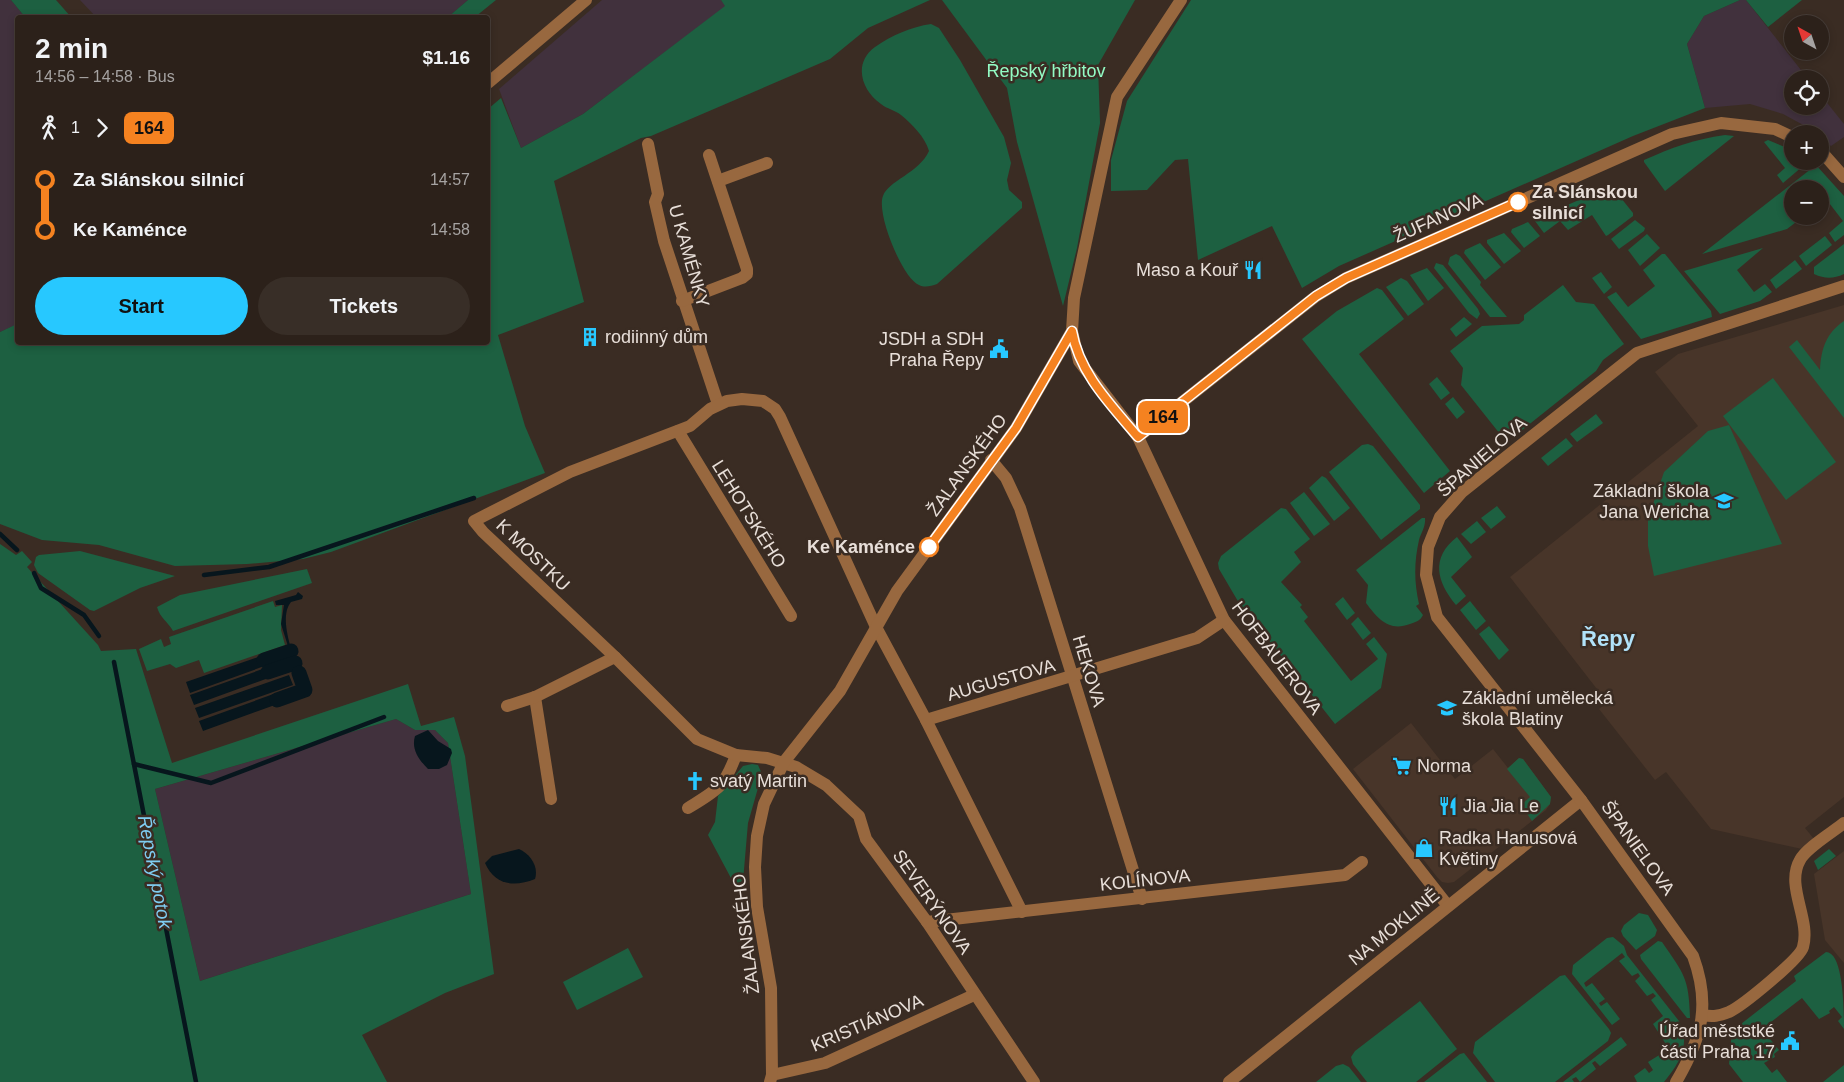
<!DOCTYPE html>
<meta charset="utf-8">
<style>
body{margin:0;font-family:Helvetica,sans-serif;background:#382e27;color:#f1f3f6;height:100vh;display:flex;flex-direction:column;font-size:19px;white-space:nowrap}
*{box-sizing:border-box;margin:0}
p{font-size:16px;color:#a6a3a2}
.icon{flex:none;width:28px;height:28px;fill:none;stroke:currentColor;stroke-width:2;stroke-linecap:round;stroke-linejoin:round}
.map{position:relative;flex:1;overflow:hidden}
.side{position:absolute;left:15px;top:15px;width:475px;height:330px;display:flex;flex-direction:column;background:#2c211a;border-radius:5px;box-shadow:0 2px 8px #0003,0 0 0 1px #483e39}
.side>*{flex:none}
.badge{padding:0 10px;border-radius:8px;font-size:18px;line-height:32px}
.needle{width:32px;rotate:320deg}
.buttons{position:absolute;left:1784px;top:15px;display:grid;gap:10px}
.buttons a{display:grid;place-items:center;width:45px;height:45px;border-radius:50%;background:#2c211a;box-shadow:0 2px 8px #0003,0 0 0 1px #483e39;font-size:25px}
.map>.badge{position:absolute;translate:-50% -50%;box-shadow:0 0 0 2px #fff}
.legs{display:flex;align-items:center;gap:8px;height:55px;padding:0 20px;font-size:16px}
.legs p{margin-inline-start:auto}
.overview{display:flex;align-items:center;justify-content:space-between;height:85px;padding:0 20px}
h1{font-size:28px;font-weight:700;line-height:38px}
.primary-button{display:flex;gap:10px;margin-top:auto;padding:10px 20px}
.primary-button a{flex:1;height:58px;border-radius:30px;background:#27c8ff;color:#111;font-size:20px;font-weight:700;line-height:58px;text-align:center}
.primary-button a+a{background:#382e27;color:#f1f3f6}
ul{padding:0 20px;list-style:none}
li{display:flex;align-items:center;gap:18px;height:50px;font-size:19px}
li i{display:grid;place-items:center;width:8px;height:100%;margin:0 6px;background:currentColor}
li i::after{content:'';width:12px;height:12px;margin:-6px;border:4px solid;border-radius:50%;background:#2c211a}
li p{margin-inline-start:auto}
li:first-child i{background:linear-gradient(#0000 50%,currentColor 0)}
li:last-child i{background:linear-gradient(currentColor 50%,#0000 0)}
.map>svg:first-child{display:block}
</style>
<div class="map">
<svg width="1844" height="1082" viewBox="0 0 1844 1082">
<rect width="100%" height="100%" fill="#3a2c23"/>
<g fill="#483529">
<path d="M 1844,305 L 1844,797 L 1805,828 L 1814,839 L 1802,849 L 1711,829 L 1666,772 L 1655,780 L 1599,709 L 1607,702 L 1510,577 L 1698,426 L 1655,372 L 1678,354 Z"/>
<path d="M 1411,723 L 1455,779 L 1493,749 L 1508,768 L 1519,758 L 1523,759 L 1551,797 L 1550,804 L 1546,810 L 1454,882 L 1448,883 L 1442,882 L 1437,877 L 1353,769 Z"/>
<path d="M 1844,851 L 1844,963 L 1825,940 L 1814,874 Z"/>
</g>
<g fill="#41313d">
<path d="M 0,0 L 11,0 L 25,17 L 18,18 L 18,324 L 0,332 Z"/>
<path d="M 80,0 L 468,0 L 447,18 L 96,17 Z"/>
<path d="M 602,0 L 721,0 L 726,6 L 583,114 L 521,148 L 499,89 Z"/>
<path d="M 1740,0 L 1746,0 L 1808,79 L 1792,79 L 1792,106 L 1820,106 L 1820,94 L 1844,124 L 1844,137 L 1831,146 L 1820,137 L 1820,134 L 1783,114 L 1750,104 L 1705,108 L 1687,44 L 1704,16 Z"/>
<path d="M 396,719 L 415,730 L 435,730 L 448,743 L 471,894 L 200,981 L 155,789 Z"/>
</g>
<g fill="#1d6041" fill-rule="evenodd">
<path d="M 11,0 L 56,0 L 71,17 L 25,17 Z"/>
<path d="M 468,0 L 496,0 L 475,17 L 448,17 Z"/>
<path d="M 721,0 L 930,0 L 868,28 L 830,59 L 651,136 L 641,138 L 554,181 L 584,302 L 498,335 L 525,426 L 545,473 L 331,552 L 303,559 L 247,564 L 175,566 L 99,545 L 42,540 L 0,524 L 0,332 L 17,324 L 18,342 L 488,342 L 488,109 L 501,98 L 521,148 L 583,114 L 725,6 Z"/>
<path d="M 942,0 L 1135,0 L 1098,65 L 1100,123 L 1077,248 L 1063,306 L 1017,142 L 1007,88 Z"/>
<path d="M 1191,0 L 1740,0 L 1704,16 L 1687,44 L 1705,108 L 1633,136 L 1339,266 L 1302,288 L 1272,226 L 1198,260 L 1188,159 L 1175,160 L 1147,190 L 1111,191 L 1111,160 L 1127,101 Z"/>
<path d="M 1746,0 L 1802,0 L 1768,27 Z"/>
<path d="M 931,24 L 939,28 L 960,60 L 1004,137 L 1011,163 L 1007,180 L 1009,190 L 1022,202 L 1022,208 L 937,284 C 931,286 925,288 919,285 C 902,278 876,213 883,196 C 888,181 919,173 929,151 C 925,137 912,124 901,115 C 895,110 887,109 881,104 C 861,90 853,63 875,47 C 892,35 911,27 931,24 Z"/>
<path d="M 1725,135 L 1734,136 L 1665,191 L 1644,162 L 1644,160 C 1671,148 1695,139 1725,135 Z"/>
<path d="M 1768,140 L 1792,150 L 1792,161 L 1809,161 L 1783,183 L 1777,175 L 1785,168 L 1764,142 Z"/>
<path d="M 1816,165 L 1844,196 L 1844,235 L 1835,242 L 1829,233 L 1843,221 L 1826,199 L 1820,203 L 1820,189 L 1792,189 L 1792,216 L 1804,216 L 1787,229 L 1702,254 Z"/>
<path d="M 1609,187 L 1613,188 L 1633,213 L 1633,216 L 1608,235 L 1606,236 L 1592,215 L 1568,230 L 1560,221 L 1544,233 L 1535,221 L 1535,219 Z"/>
<path d="M 1635,220 L 1645,228 L 1644,231 L 1619,249 L 1611,239 Z"/>
<path d="M 1528,222 L 1540,236 L 1524,248 L 1511,232 L 1512,229 Z"/>
<path d="M 1504,233 L 1521,251 L 1504,264 L 1487,243 L 1487,240 Z"/>
<path d="M 1647,234 L 1660,248 L 1640,266 L 1628,250 Z"/>
<path d="M 1825,236 L 1832,245 L 1806,266 L 1799,256 Z"/>
<path d="M 1480,243 L 1501,267 L 1485,280 L 1464,253 L 1465,250 Z"/>
<path d="M 1844,244 L 1844,274 C 1833,279 1825,279 1814,274 L 1814,267 Z"/>
<path d="M 1763,248 L 1737,270 L 1754,292 L 1765,284 L 1772,292 L 1760,301 L 1720,314 L 1684,271 Z"/>
<path d="M 1456,254 L 1460,256 L 1481,282 L 1480,285 L 1507,317 L 1490,317 L 1448,264 L 1450,257 Z"/>
<path d="M 1662,254 L 1665,254 L 1711,311 L 1712,317 L 1641,339 L 1607,297 L 1616,292 L 1628,307 L 1655,286 L 1643,270 Z"/>
<path d="M 1795,260 L 1802,269 L 1776,289 L 1770,280 Z"/>
<path d="M 1436,263 L 1443,265 L 1478,309 L 1480,314 L 1477,319 L 1469,313 L 1434,268 Z"/>
<path d="M 1427,268 L 1444,288 L 1428,301 L 1410,275 Z"/>
<path d="M 1601,272 L 1612,287 L 1604,294 L 1592,278 Z"/>
<path d="M 1401,278 L 1407,281 L 1424,304 L 1408,316 L 1386,287 Z"/>
<path d="M 1563,285 L 1576,302 L 1594,304 L 1624,344 L 1603,360 L 1596,371 L 1516,435 L 1512,436 L 1504,431 L 1500,434 L 1461,385 L 1463,368 L 1450,351 L 1482,326 L 1519,324 L 1524,320 L 1524,315 Z"/>
<path d="M 1377,288 L 1382,290 L 1404,319 L 1359,354 L 1450,471 L 1424,493 L 1302,339 L 1337,311 Z"/>
<path d="M 1464,317 L 1472,324 L 1456,337 L 1450,329 Z"/>
<path d="M 1844,321 L 1844,418 L 1789,347 L 1797,340 L 1820,370 C 1821,349 1826,333 1844,321 Z"/>
<path d="M 1437,377 L 1450,393 L 1441,400 L 1429,384 Z"/>
<path d="M 1773,378 L 1836,462 L 1786,500 L 1723,416 Z"/>
<path d="M 1453,397 L 1465,412 L 1457,419 L 1445,404 Z"/>
<path d="M 1596,414 L 1603,423 L 1577,442 L 1570,434 Z"/>
<path d="M 1729,425 L 1782,544 L 1654,576 L 1648,546 L 1648,519 L 1664,472 L 1708,431 Z"/>
<path d="M 1566,438 L 1573,446 L 1548,466 L 1541,458 Z"/>
<path d="M 1368,444 L 1373,446 L 1420,505 L 1420,509 L 1381,540 L 1329,472 L 1362,445 Z"/>
<path d="M 1322,476 L 1326,478 L 1350,508 L 1334,521 L 1309,488 Z"/>
<path d="M 1304,492 L 1330,524 L 1314,536 L 1290,503 Z"/>
<path d="M 1497,506 L 1506,517 L 1491,529 L 1481,518 Z"/>
<path d="M 1281,508 L 1286,509 L 1310,539 L 1294,552 L 1301,562 L 1281,582 L 1302,605 L 1300,607 L 1308,617 L 1304,621 L 1351,681 L 1378,659 L 1366,644 L 1374,637 L 1387,654 L 1381,688 L 1335,724 L 1239,603 L 1219,569 L 1218,563 L 1221,556 Z"/>
<path d="M 1422,518 L 1425,518 C 1426,526 1421,533 1419,540 C 1414,562 1414,582 1419,604 L 1416,606 L 1423,615 C 1420,621 1416,622 1410,624 C 1389,632 1378,619 1366,603 L 1368,585 L 1356,570 Z"/>
<path d="M 1477,521 L 1486,532 L 1471,544 L 1461,534 Z"/>
<path d="M 1457,537 L 1472,557 L 1451,577 L 1466,596 L 1456,605 C 1437,582 1430,558 1457,537 Z"/>
<path d="M 0,544 L 16,555 L 22,551 L 32,562 L 27,567 L 98,645 L 101,651 L 136,649 L 172,763 L 408,684 L 421,726 L 454,717 L 465,756 L 494,974 L 445,993 L 362,1035 L 387,1082 L 0,1082 ZM 396,719 L 415,730 L 435,730 L 448,743 L 471,894 L 200,981 L 155,789 Z"/>
<path d="M 80,551 L 175,576 L 140,588 L 94,611 L 90,610 L 38,573 L 34,565 L 36,557 L 39,555 Z"/>
<path d="M 307,569 L 312,583 L 173,631 C 168,622 160,618 157,607 L 180,595 Z"/>
<path d="M 1343,597 L 1355,613 L 1347,620 L 1335,604 Z"/>
<path d="M 273,601 L 275,607 L 282,605 L 281,630 L 285,645 L 204,673 L 199,660 L 176,668 L 170,664 L 147,671 L 139,649 L 161,639 L 164,647 L 171,644 L 169,637 Z"/>
<path d="M 1470,601 L 1486,621 L 1476,630 L 1460,610 Z"/>
<path d="M 1358,617 L 1371,633 L 1363,640 L 1351,624 Z"/>
<path d="M 1489,626 L 1509,650 L 1499,660 L 1479,634 Z"/>
<path d="M 1519,758 L 1523,759 L 1551,797 L 1550,804 L 1532,821 L 1521,805 L 1530,797 L 1507,769 Z"/>
<path d="M 752,764 L 758,765 L 762,774 L 748,823 L 743,881 L 737,883 L 732,880 L 708,835 L 715,822 L 718,796 L 743,766 Z"/>
<path d="M 1829,849 L 1836,856 L 1818,870 L 1814,861 Z"/>
<path d="M 1639,913 L 1648,915 L 1657,930 L 1655,936 L 1636,950 L 1623,936 L 1621,931 L 1624,925 Z"/>
<path d="M 1613,937 L 1624,946 L 1627,955 L 1679,1021 C 1691,1045 1680,1062 1664,1082 L 1637,1082 L 1634,1076 L 1645,1068 L 1649,1073 L 1653,1070 L 1648,1062 L 1669,1049 L 1653,1024 L 1663,1016 L 1651,1000 L 1656,996 L 1653,993 L 1647,996 L 1635,981 L 1640,976 L 1638,973 L 1632,976 L 1619,961 L 1625,957 L 1622,953 L 1584,983 L 1586,987 L 1592,983 L 1605,999 L 1599,1003 L 1601,1006 L 1607,1002 L 1620,1019 L 1612,1025 L 1572,974 L 1573,965 L 1607,938 Z"/>
<path d="M 1658,941 L 1662,942 C 1684,974 1689,978 1690,1018 L 1687,1018 L 1641,959 L 1640,955 Z"/>
<path d="M 628,948 L 643,977 L 577,1010 L 563,982 Z"/>
<path d="M 1826,952 C 1844,952 1844,1013 1844,1029 L 1838,1021 L 1842,1017 L 1834,1007 L 1829,1011 L 1830,1013 L 1819,1019 L 1802,998 L 1762,1029 L 1779,1050 L 1774,1054 L 1775,1057 L 1764,1063 L 1772,1073 L 1777,1069 L 1787,1082 L 1743,1082 L 1729,1064 L 1732,1031 L 1796,981 L 1794,976 Z"/>
<path d="M 1565,975 L 1609,1029 L 1611,1033 L 1608,1041 L 1555,1082 L 1495,1082 L 1473,1053 L 1475,1042 L 1560,976 Z"/>
<path d="M 1420,1001 L 1457,1049 L 1416,1082 L 1367,1082 L 1353,1064 L 1351,1057 L 1355,1051 Z"/>
<path d="M 1621,1037 L 1627,1045 L 1600,1066 L 1595,1061 L 1592,1063 L 1596,1069 L 1580,1082 L 1576,1077 L 1572,1079 L 1574,1082 L 1563,1082 Z"/>
<path d="M 1464,1053 L 1487,1082 L 1424,1082 L 1460,1054 Z"/>
<path d="M 1343,1064 L 1349,1067 L 1361,1082 L 1316,1082 L 1336,1066 Z"/>
<path d="M 1844,1065 L 1844,1082 L 1823,1082 Z"/>
</g>
<g fill="#07161d">
<path d="M 298,592 L 303,596 L 302,599 L 291,602 C 275,621 301,674 309,696 L 304,697 L 281,624 L 284,605 L 276,605 L 275,601 L 296,595 Z"/>
<path d="M 281,649 L 284,659 L 190,693 L 186,682 Z"/>
<path d="M 285,661 L 288,671 L 194,705 L 190,695 Z"/>
<path d="M 289,675 L 293,685 L 199,718 L 195,708 Z"/>
<path d="M 293,687 L 297,697 L 203,731 L 199,721 Z"/>
<path d="M 428,730 L 438,741 L 451,749 L 452,753 L 447,765 L 439,769 L 428,769 C 419,760 411,749 415,736 Z"/>
<path d="M 519,849 C 530,854 539,866 535,879 C 515,887 495,886 485,863 L 492,856 Z"/>
</g>
<g fill="none" stroke-linecap="round" stroke-linejoin="round">
<g stroke="#07161d" stroke-width="4.5">
<path d="M 0,534 L 17,550"/>
<path d="M 34,573 L 41,588 L 84,615 L 99,636"/>
<path d="M 204,575 L 269,567 L 474,498"/>
<path d="M 114,662 L 196,1082"/>
<path d="M 134,764 L 211,783 L 384,717"/>
</g>
<g stroke="#07161d" stroke-width="15">
<path d="M 264,660 L 291,651"/>
<path d="M 268,672 L 295,663"/>
<path d="M 277,700 L 305,690 L 299,673"/>
</g>
<g stroke="#98683f" stroke-width="12">
<path d="M 1181,0 L 1117,97 L 1074,298 L 1072,331 L 1079,361 L 1138,437 L 1224,620 L 1448,906"/>
<path d="M 488,83 L 586,0"/>
<path d="M 648,144 L 658,194 L 655,202 L 664,241 L 718,404"/>
<path d="M 1820,150 L 1844,177"/>
<path d="M 718,181 L 767,163"/>
<path d="M 682,301 L 742,278 L 747,274 L 747,269 L 709,155"/>
<path d="M 678,431 L 791,616"/>
<path d="M 1138,437 L 1315,297 L 1346,278 L 1672,134 L 1721,123 L 1775,129 L 1792,137"/>
<path d="M 991,460 L 1006,478 L 1020,508 L 1142,899"/>
<path d="M 535,697 L 551,799"/>
<path d="M 507,706 L 535,697 L 615,657"/>
<path d="M 926,720 L 1197,638 L 1224,620"/>
<path d="M 688,808 C 717,790 724,788 736,755"/>
<path d="M 1022,912 L 926,720 L 876,627 L 780,417 L 775,409 L 763,401 L 742,399 L 727,401 L 710,409 L 690,426 L 570,472 L 474,521 L 483,532 L 615,657 L 697,739 L 736,755 L 767,758 L 796,767 L 826,785 L 859,816 L 866,839 L 927,922 L 1034,1082"/>
<path d="M 927,922 L 1345,875 L 1362,862"/>
<path d="M 1703,1015 C 1713,1017 1719,1016 1729,1012 C 1742,1006 1800,959 1803,947 C 1811,919 1785,886 1800,860 C 1806,848 1833,832 1844,823"/>
<path d="M 772,1075 L 825,1063 L 974,995"/>
<path d="M 770,1082 L 772,1075 L 771,988 L 757,907 L 755,867 L 757,836 L 764,804 L 784,762 L 840,691 L 897,591 L 1016,428 L 1072,331"/>
<path d="M 1229,1082 L 1581,800"/>
<path d="M 1676,1082 C 1702,1038 1711,1005 1693,956 L 1581,800 L 1437,617 L 1426,575 L 1428,547 L 1440,517 L 1462,492 L 1637,353 L 1844,286"/>
</g>
</g>
<g fill="none" stroke-linecap="round" stroke-linejoin="round">
<g stroke="#fff" stroke-width="11">
<path id="line-1" d="M 929,547 L 1016,428 L 1072,331 C 1079,373 1111,405 1138,437 L 1316,296 L 1346,278 L 1518,202"/>
</g>
<use href="#line-1" stroke="#f58220" stroke-width="8"/>
</g>
<defs>
<g id="restaurant-bare" transform="scale(1.5)"><path d="M-5-6h1v4h1v-4h1v4h1v-4h1v5L-1.5 .5V6h-2V.5L-5-1ZM5-6V6H3V1.5H1.5Q1.5-4 5-6Z" fill="#27c8ff" stroke="#3a2c23" stroke-width="2.5" paint-order="stroke"/></g>
<g id="building-bare" transform="scale(1.5)"><path d="M-4-6H4V6H1V3H-1V6H-4ZM-2.5-4.3h1.7v1.8h-1.7ZM.8-4.3h1.7v1.8H.8ZM-2.5-1h1.7V.8h-1.7ZM.8-1h1.7V.8H.8Z" fill="#27c8ff" stroke="#3a2c23" stroke-width="2.5" paint-order="stroke"/></g>
<g id="civic-bare" transform="scale(1.5)"><path d="M-.6-6.5H3V-4.5H.6V-3L4-1V1h2V6H-6V1h2V-1L-.6-3ZM-1.2 2.5V6h2.4V2.5Z" fill="#27c8ff" stroke="#3a2c23" stroke-width="2.5" paint-order="stroke"/></g>
<g id="school-bare" transform="scale(1.5)"><path d="M0-5L7-2L0 1L-7-2ZM-4 1L0 2.5L4 1V4Q0 6-4 4Z" fill="#27c8ff" stroke="#3a2c23" stroke-width="2.5" paint-order="stroke"/></g>
<g id="supermarket-bare" transform="scale(1.5)"><path d="M-6-5.5h2.5l.6 2H6L4.5 2H-2.5L-4.4-4H-6ZM-1.5 3.2a1.3 1.3 0 1 0 .1 0ZM3 3.2a1.3 1.3 0 1 0 .1 0Z" fill="#27c8ff" stroke="#3a2c23" stroke-width="2.5" paint-order="stroke"/></g>
<g id="church-bare" transform="scale(1.5)"><path d="M-1.2-6h2.4v3.5h3.3v2.4h-3.3V6h-2.4V-.1h-3.3v-2.4h3.3Z" fill="#27c8ff" stroke="#3a2c23" stroke-width="2.5" paint-order="stroke"/></g>
<g id="shop-bare" transform="scale(1.5)"><path d="M-5-2.5h2.3a2.7 3.5 0 0 1 5.4 0H5L5.5 6h-11ZM-1.5-2.5h3a1.5 2.3 0 0 0-3 0Z" fill="#27c8ff" stroke="#3a2c23" stroke-width="2.5" paint-order="stroke"/></g>
</defs>
<g fill-rule="evenodd">
<use href="#restaurant-bare" x="1253" y="270"/>
<use href="#building-bare" x="590" y="337"/>
<use href="#civic-bare" x="999" y="349"/>
<use href="#school-bare" x="1724" y="501"/>
<use href="#school-bare" x="1447" y="708"/>
<use href="#supermarket-bare" x="1402" y="766"/>
<use href="#church-bare" x="695" y="781"/>
<use href="#restaurant-bare" x="1448" y="806"/>
<use href="#shop-bare" x="1424" y="848"/>
<use href="#civic-bare" x="1790" y="1041"/>
</g>
<g fill="#fff" stroke="#f58220" stroke-width="2.5">
<circle cx="1518" cy="202" r="9"/>
<circle cx="929" cy="547" r="9"/>
</g>
<g text-anchor="middle" dominant-baseline="central" stroke-width="5" stroke-linejoin="round" paint-order="stroke">
<g font-size="18" fill="#93fbc4" stroke="#3a2c23">
<text x="1046" y="71">Řepský hřbitov</text>
</g>
<g font-size="18" font-weight="bold" fill="#e8dfd9" stroke="#3a2c23" text-anchor="start">
<text x="1532" y="192">Za Slánskou<tspan x="1532" dy="21">silnicí</tspan></text>
<text x="915" y="547" text-anchor="end">Ke Kaménce</text>
</g>
<g font-size="18" fill="#e8dfd9" stroke="#3a2c23">
<text transform="translate(1438 218) rotate(-24)">ŽUFANOVA</text>
<text transform="translate(689 256) rotate(74)">U KAMÉNKY</text>
<text transform="translate(1482 457) rotate(-41)">ŠPANIELOVA</text>
<text transform="translate(967 465) rotate(-54)">ŽALANSKÉHO</text>
<text transform="translate(749 514) rotate(58)">LEHOTSKÉHO</text>
<text transform="translate(533 555) rotate(44)">K MOSTKU</text>
<text transform="translate(1277 658) rotate(53)">HOFBAUEROVA</text>
<text transform="translate(1089 671) rotate(73)">HEKOVA</text>
<text transform="translate(1001 680) rotate(-16)">AUGUSTOVA</text>
<text transform="translate(1638 848) rotate(54)">ŠPANIELOVA</text>
<text transform="translate(1145 880) rotate(-6)">KOLÍNOVA</text>
<text transform="translate(932 902) rotate(55)">SEVERÝNOVA</text>
<text transform="translate(1394 927) rotate(-39)">NA MOKLINĚ</text>
<text transform="translate(746 934) rotate(-97)">ŽALANSKÉHO</text>
<text transform="translate(867 1023) rotate(-23)">KRISTIÁNOVA</text>
</g>
<g font-size="18" fill="#e8dfd9" stroke="#3a2c23" text-anchor="start">
<text x="1238" y="270" text-anchor="end">Maso a Kouř</text>
<text x="605" y="337">rodiinný dům</text>
<text x="984" y="339" text-anchor="end">JSDH a SDH<tspan x="984" dy="21">Praha Řepy</tspan></text>
<text x="1709" y="491" text-anchor="end">Základní škola<tspan x="1709" dy="21">Jana Wericha</tspan></text>
<text x="1462" y="698">Základní umělecká<tspan x="1462" dy="21">škola Blatiny</tspan></text>
<text x="1417" y="766">Norma</text>
<text x="710" y="781">svatý Martin</text>
<text x="1463" y="806">Jia Jia Le</text>
<text x="1439" y="838">Radka Hanusová<tspan x="1439" dy="21">Květiny</tspan></text>
<text x="1775" y="1031" text-anchor="end">Úřad měststké<tspan x="1775" dy="21">části Praha 17</tspan></text>
</g>
<g font-size="19" font-style="italic" fill="#7fcdf2" stroke="#3a2c23">
<text transform="translate(155 872) rotate(79)">Řepský potok</text>
</g>
<g font-size="22" font-weight="bold" fill="#b1e2f9" stroke="#3a2c23">
<text x="1608" y="638">Řepy</text>
</g>
</g>
</svg>
<div class="buttons">
<a><svg class="needle" viewBox="-14 -14 28 28"><path d="M0-13l5 13h-10z" fill="#e53935"/><path d="M0 13l5-13h-10z" fill="#a6a3a2"/></svg></a>
<a><svg class="icon" aria-label="locate" viewBox="0 0 24 24"><circle cx="12" cy="12" r="6"/><path d="M12 2v4M12 18v4M2 12h4M18 12h4"/></svg></a>
<a>+</a>
<a>−</a>
</div>
<b class="badge" style="left:1163px;top:417px;background:#f58220;color:#111">164</b>
<section class="side">
<div class="overview"><div><h1>2 min</h1><p>14:56 – 14:58 · Bus</p></div><b>$1.16</b></div>
<div class="legs"><svg class="icon" aria-label="walk" viewBox="0 0 24 24"><circle cx="13" cy="4" r="2"/><path d="M13 8l-2 6 4 7M11 14l-3 7M7 12l3-4h3l4 4"/></svg>1<svg class="icon" aria-label="forward" viewBox="0 0 24 24"><path d="M9 5l7 7-7 7"/></svg><b class="badge" style="background:#f58220;color:#111">164</b></div>
<ul>
<li><i style="color:#f58220"></i><b>Za Slánskou silnicí</b><p>14:57</p></li>
<li><i style="color:#f58220"></i><b>Ke Kaménce</b><p>14:58</p></li>
</ul>
<div class="primary-button"><a>Start</a><a>Tickets</a></div>
</section>
</div>
